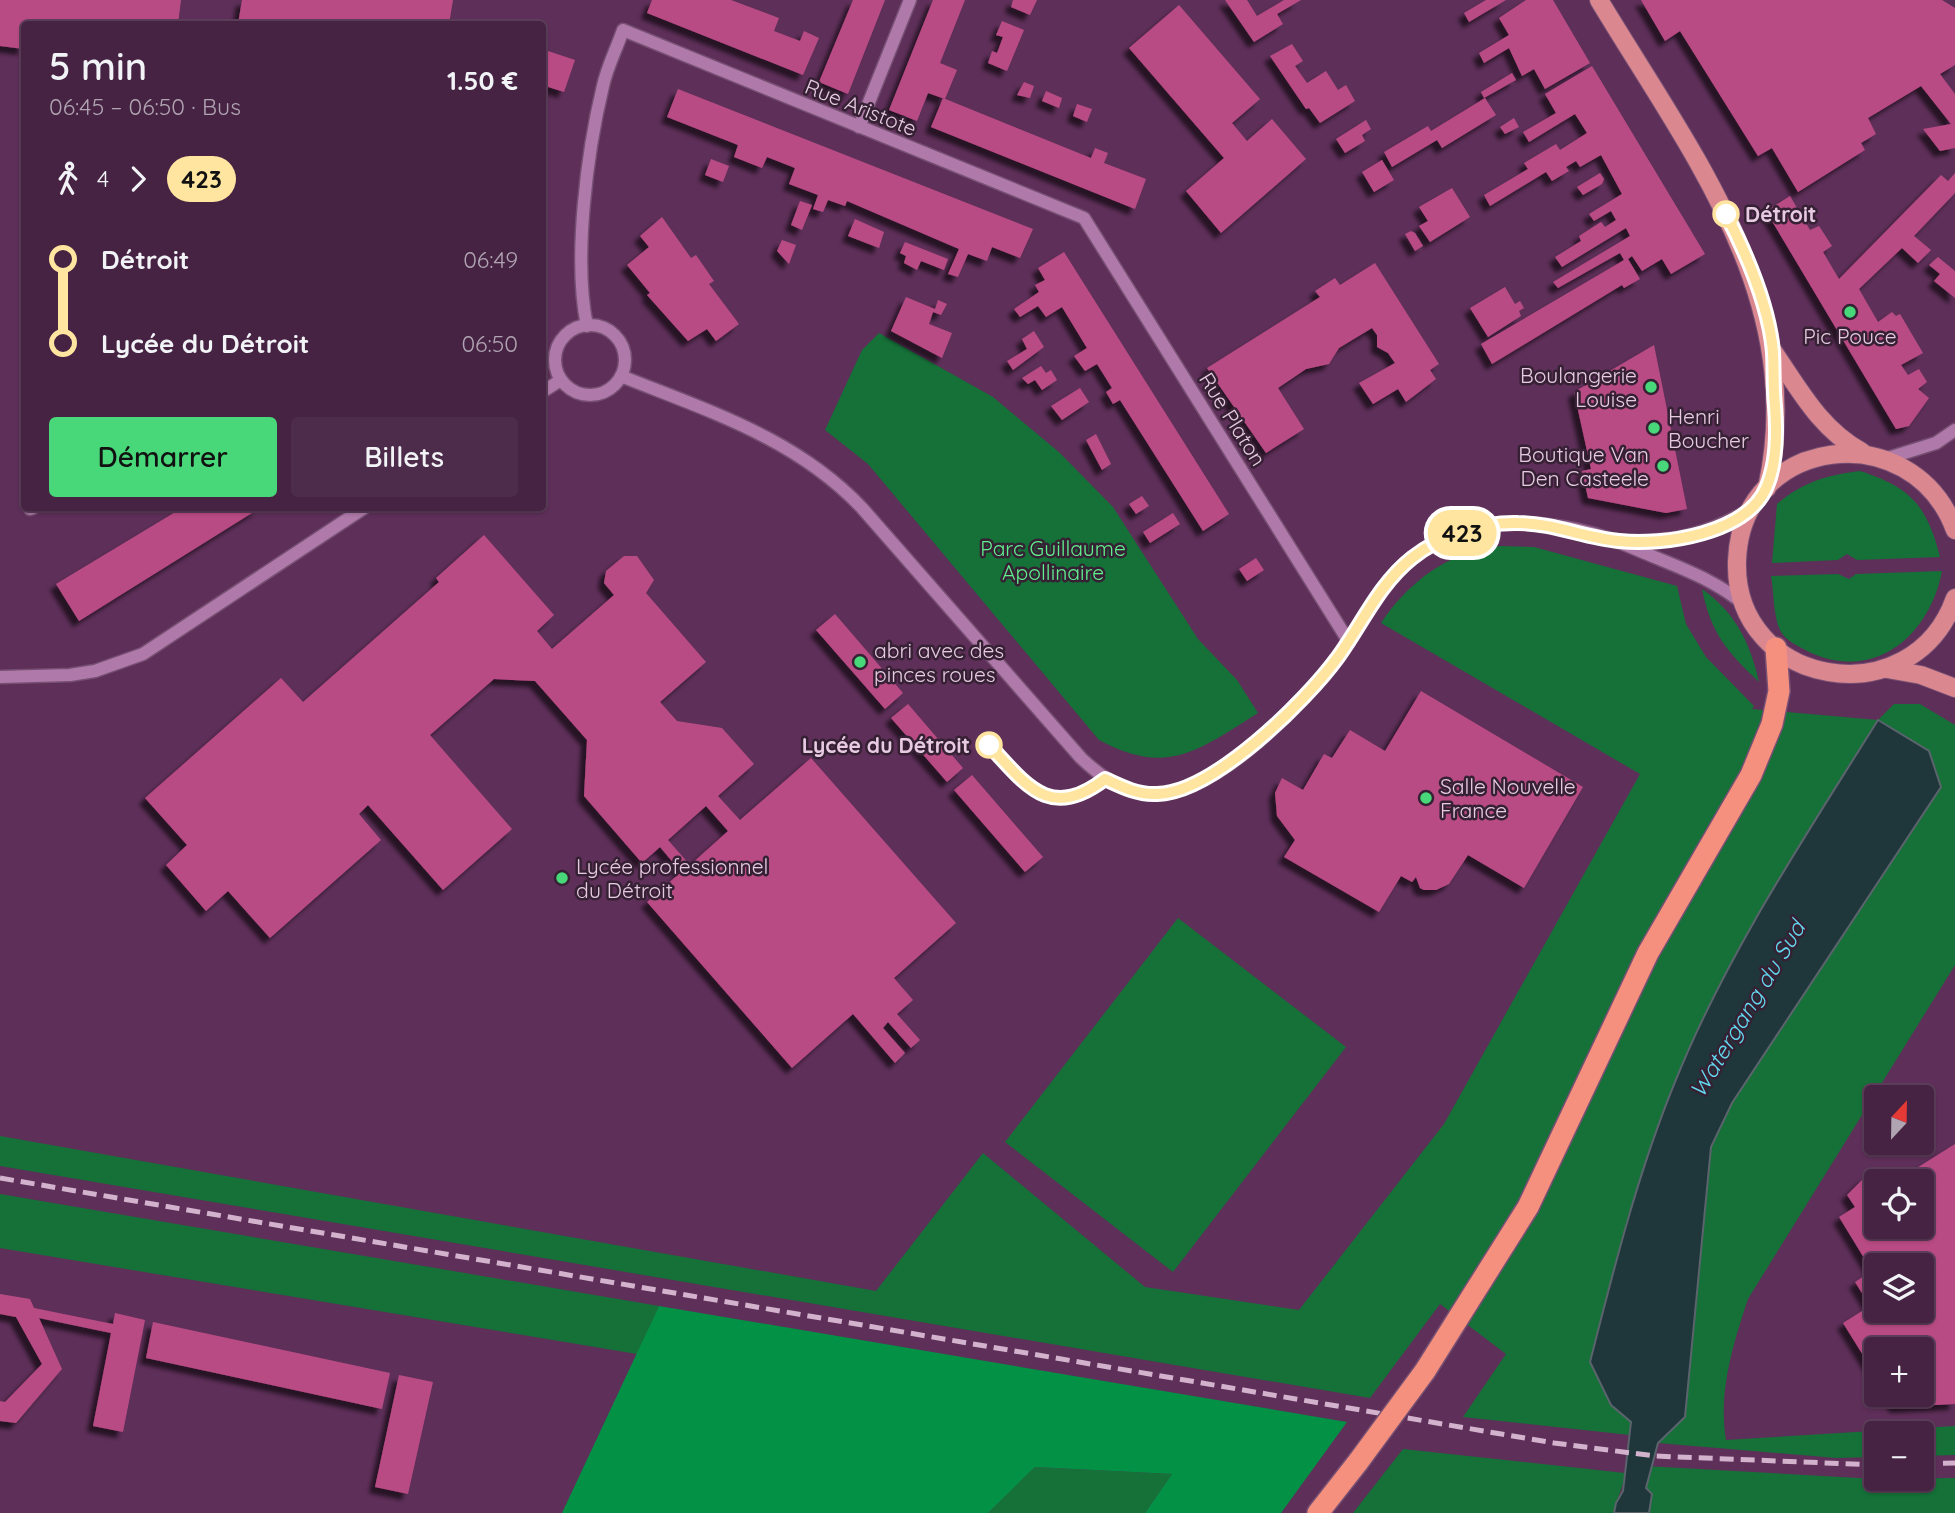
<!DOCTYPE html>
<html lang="fr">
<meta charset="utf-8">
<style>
body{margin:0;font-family:Quicksand,sans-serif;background:#4d2b4a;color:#f1f3f6;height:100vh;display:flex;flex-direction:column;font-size:26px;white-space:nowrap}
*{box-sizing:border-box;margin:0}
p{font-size:23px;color:#b0a4b2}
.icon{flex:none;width:38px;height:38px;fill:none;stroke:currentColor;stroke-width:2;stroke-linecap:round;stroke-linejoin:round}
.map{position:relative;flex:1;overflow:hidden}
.side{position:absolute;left:21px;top:21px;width:525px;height:490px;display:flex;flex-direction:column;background:#462343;border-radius:7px;box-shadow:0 2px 5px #0004,0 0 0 2px #5e405c}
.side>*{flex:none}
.badge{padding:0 14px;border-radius:23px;font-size:24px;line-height:46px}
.needle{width:46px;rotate:22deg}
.controls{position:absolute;left:1864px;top:1085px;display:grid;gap:14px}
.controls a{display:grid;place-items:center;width:70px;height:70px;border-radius:7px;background:#462343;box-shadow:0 2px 5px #0004,0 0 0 2px #5e405c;font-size:35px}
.map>.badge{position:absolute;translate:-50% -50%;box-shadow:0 0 0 4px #fff}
.legs{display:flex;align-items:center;gap:10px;height:77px;padding:0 28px;font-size:23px}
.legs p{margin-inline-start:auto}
.overview{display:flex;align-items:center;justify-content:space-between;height:119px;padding:0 28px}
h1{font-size:38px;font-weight:600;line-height:52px}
.action{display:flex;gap:14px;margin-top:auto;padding:14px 28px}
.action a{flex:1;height:80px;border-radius:7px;background:#48d779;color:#111;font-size:28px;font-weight:600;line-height:80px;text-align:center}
.action a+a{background:#4d2b4a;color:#f1f3f6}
ul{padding:0 28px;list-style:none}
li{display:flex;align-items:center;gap:24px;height:84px;font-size:26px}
li i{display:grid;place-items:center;width:10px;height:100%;margin:0 9px;background:currentColor}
li i::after{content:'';width:18px;height:18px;margin:-9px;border:5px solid;border-radius:50%;background:#462343}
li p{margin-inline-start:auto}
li:first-child i{background:linear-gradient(#0000 50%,currentColor 0)}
li:last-child i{background:linear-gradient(currentColor 50%,#0000 0)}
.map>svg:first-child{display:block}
</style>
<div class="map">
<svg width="1955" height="1513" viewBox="0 0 1955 1513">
<defs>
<filter id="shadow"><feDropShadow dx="-6" dy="6" stdDeviation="2" flood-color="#0009"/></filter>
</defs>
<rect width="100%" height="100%" fill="#5e2f59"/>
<g fill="#157138">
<path d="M 879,333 L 993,397 L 1060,453 L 1113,507 L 1198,639 L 1237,680 L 1258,713 C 1199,750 1167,777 1099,740 L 868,464 L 825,430 L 862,350 Z"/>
<path d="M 1860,471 C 1910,487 1927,505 1940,557 L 1857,560 L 1847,554 L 1838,560 L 1772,563 L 1777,504 C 1803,482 1827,475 1860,471 Z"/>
<path d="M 1500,546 L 1534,547 L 1677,586 L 1686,624 L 1706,657 L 1754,706 L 1752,709 L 1878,720 L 1894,704 L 1920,704 L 1955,725 L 1955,965 L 1748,1299 C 1733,1344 1718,1393 1726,1440 L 1955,1426 L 1955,1455 L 1922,1456 L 1922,1433 L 1876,1433 L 1876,1457 L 1836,1458 L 1658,1443 L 1685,1417 L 1711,1147 L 1732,1103 L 1878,720 C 1805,838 1727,953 1675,1082 C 1638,1172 1614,1268 1590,1362 L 1611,1405 L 1631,1422 L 1630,1435 L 1463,1417 L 1506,1354 L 1440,1304 L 1370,1398 L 0,1166 L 0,1136 L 876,1291 L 983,1153 L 1145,1287 L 1299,1310 L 1444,1124 L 1640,774 L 1381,623 C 1398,597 1424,572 1453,559 C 1467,552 1485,550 1500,546 Z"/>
<path d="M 1942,571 C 1930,635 1875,683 1809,652 C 1800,647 1784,640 1780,630 C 1773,615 1774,592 1771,576 L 1838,574 L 1849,579 L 1856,574 Z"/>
<path d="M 1702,589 C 1736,613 1750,643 1759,682 C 1726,651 1711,633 1702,589 Z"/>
<path d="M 1178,918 L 1346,1047 L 1173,1272 L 1005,1142 Z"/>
<path d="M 0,1194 L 659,1306 L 637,1354 L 0,1248 Z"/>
<path d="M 1403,1449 L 1625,1473 C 1623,1490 1616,1498 1614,1513 L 1353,1513 Z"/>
<path d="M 1645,1466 L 1876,1479 L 1955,1478 L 1955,1513 L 1649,1513 L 1652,1494 L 1646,1488 Z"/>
<path d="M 1035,1467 L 1172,1474 L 1145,1513 L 988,1513 Z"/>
</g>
<path fill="#039145" d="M 659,1306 L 1347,1422 L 1281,1513 L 1145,1513 L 1172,1474 L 1035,1467 L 988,1513 L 562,1513 Z"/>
<path fill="#1f373b" stroke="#5b636d" stroke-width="2" d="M 1878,720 L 1929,751 L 1941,787 L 1732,1103 L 1711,1147 L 1685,1417 L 1658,1443 L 1646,1488 L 1652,1494 L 1649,1513 L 1614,1513 L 1616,1503 L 1623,1491 L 1631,1422 L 1611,1405 L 1590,1362 C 1614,1268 1638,1172 1675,1082 C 1727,953 1805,837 1878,720 Z"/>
<g fill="#b94c84" fill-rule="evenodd" filter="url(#shadow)">
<path d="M 0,0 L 181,0 L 178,24 L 24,24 L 24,49 L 0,46 Z"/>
<path d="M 242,0 L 453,0 L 449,24 L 238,24 Z"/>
<path d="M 652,0 L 731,0 L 779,18 L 774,31 L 800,41 L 804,31 L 819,38 L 803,75 L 647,13 Z"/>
<path d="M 853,0 L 885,0 L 848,94 L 819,82 Z"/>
<path d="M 933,0 L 965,0 L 940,63 L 957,70 L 945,99 L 928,93 L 917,121 L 889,110 Z"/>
<path d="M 1013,0 L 1037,0 L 1030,15 L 1011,7 Z"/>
<path d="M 1225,0 L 1247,0 L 1257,16 L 1284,0 L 1301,0 L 1277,14 L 1283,24 L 1254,42 Z"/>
<path d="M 1486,0 L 1506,0 L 1469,22 L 1464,13 Z"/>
<path d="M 1526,0 L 1553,0 L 1590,63 L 1545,89 L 1534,69 L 1522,76 L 1509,48 L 1484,63 L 1479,53 L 1509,35 L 1499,18 Z"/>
<path d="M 1641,0 L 1942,0 L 1955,8 L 1955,65 L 1940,74 L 1955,94 L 1955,148 L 1940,151 L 1923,129 L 1951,124 L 1921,86 L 1868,118 L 1876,134 L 1861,143 L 1865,150 L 1798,192 L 1772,148 L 1758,156 L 1680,31 L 1665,41 Z"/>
<path d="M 1179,5 L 1260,99 L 1232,123 L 1247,141 L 1272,119 L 1306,159 L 1221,233 L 1186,191 L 1224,158 L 1129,48 Z"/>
<path d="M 1002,21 L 1024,30 L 1007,71 L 988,63 L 992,51 L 997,53 L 1003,37 L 996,35 Z"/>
<path d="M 1292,44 L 1303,61 L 1295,66 L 1307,83 L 1326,71 L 1338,90 L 1346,85 L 1355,101 L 1320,123 L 1309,108 L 1306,109 L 1270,56 Z"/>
<path d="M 542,49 L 575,60 L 564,92 L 542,85 Z"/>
<path d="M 1592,66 L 1705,254 L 1671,274 L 1662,259 L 1642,271 L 1632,256 L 1628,259 L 1640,279 L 1624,288 L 1622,285 L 1492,364 L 1481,344 L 1624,260 L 1620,253 L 1558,288 L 1553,282 L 1630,236 L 1626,228 L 1562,267 L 1555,257 L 1581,241 L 1579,236 L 1601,222 L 1605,227 L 1616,220 L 1611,211 L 1594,221 L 1589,214 L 1622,194 L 1601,155 L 1580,167 L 1576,161 L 1566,167 L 1569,171 L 1552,181 L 1546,172 L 1490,206 L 1484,195 L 1528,169 L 1524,163 L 1556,144 L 1560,150 L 1587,133 L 1575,114 L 1529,142 L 1523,132 L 1556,113 L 1545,94 Z"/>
<path d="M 1512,73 L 1516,80 L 1484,98 L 1481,92 Z"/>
<path d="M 1024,82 L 1034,86 L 1030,98 L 1017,95 Z"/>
<path d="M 678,89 L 1033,229 L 1020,258 L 992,247 L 987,261 L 968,254 L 958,277 L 948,274 L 959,249 L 847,201 L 845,206 L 828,200 L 823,212 L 813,209 L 818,195 L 789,184 L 795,168 L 767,157 L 762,168 L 734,157 L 738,145 L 667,117 Z"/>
<path d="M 1046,91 L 1062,98 L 1059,108 L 1042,101 Z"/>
<path d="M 943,98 L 1091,158 L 1095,148 L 1108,153 L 1104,163 L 1146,179 L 1135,209 L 931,127 Z"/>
<path d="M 1485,98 L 1496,115 L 1442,148 L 1437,140 L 1392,167 L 1384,152 L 1428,126 L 1431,131 Z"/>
<path d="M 1077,104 L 1092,109 L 1087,122 L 1073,116 Z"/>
<path d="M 1514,118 L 1519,127 L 1505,134 L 1500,127 Z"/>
<path d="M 1366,120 L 1371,129 L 1362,135 L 1365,141 L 1345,153 L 1336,139 Z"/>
<path d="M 711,159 L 729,166 L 723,182 L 705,175 Z"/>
<path d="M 1382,160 L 1394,180 L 1374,192 L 1362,172 Z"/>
<path d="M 1600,173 L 1604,179 L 1602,184 L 1583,195 L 1577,187 Z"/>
<path d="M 1955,173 L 1955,193 L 1914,236 L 1931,250 L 1918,263 L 1902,248 L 1859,289 L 1878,322 L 1892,312 L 1896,316 L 1900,314 L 1923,353 L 1901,365 L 1908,375 L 1919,369 L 1927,382 L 1918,389 L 1929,398 L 1909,426 L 1896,429 L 1766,211 L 1790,196 L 1810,230 L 1819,226 L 1832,246 L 1823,252 L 1839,279 L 1941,175 L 1948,181 Z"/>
<path d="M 1452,188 L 1470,217 L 1430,242 L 1419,226 L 1428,221 L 1419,207 Z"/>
<path d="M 800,201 L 812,205 L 802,230 L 791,225 Z"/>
<path d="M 662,217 L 691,258 L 696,255 L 714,281 L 709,284 L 739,324 L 716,341 L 707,329 L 688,341 L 647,295 L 650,293 L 627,265 L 649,247 L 640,236 Z"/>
<path d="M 855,219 L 884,232 L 879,248 L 848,236 Z"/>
<path d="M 1411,231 L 1415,233 L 1423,246 L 1415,251 L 1405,234 Z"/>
<path d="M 782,240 L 796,245 L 789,264 L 777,251 Z"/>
<path d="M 905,242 L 948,259 L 944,270 L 921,261 L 917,270 L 904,263 L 906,256 L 900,253 Z"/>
<path d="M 1064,252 L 1229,514 L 1203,531 L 1120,400 L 1113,404 L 1106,392 L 1112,388 L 1097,364 L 1085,371 L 1074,356 L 1087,348 L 1062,307 L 1046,317 L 1038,306 L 1020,317 L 1014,309 L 1039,292 L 1035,285 L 1045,280 L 1038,268 Z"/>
<path d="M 1938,257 L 1955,271 L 1955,298 L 1934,281 L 1940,274 L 1929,265 Z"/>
<path d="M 1375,263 L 1439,364 L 1430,370 L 1436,379 L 1406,402 L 1398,389 L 1373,404 L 1359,383 L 1395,363 L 1388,353 L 1377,347 L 1377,335 L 1372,328 L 1339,348 L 1329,364 L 1306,369 L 1278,388 L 1304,429 L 1266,453 L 1207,368 L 1320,297 L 1315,291 L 1335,278 L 1340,285 Z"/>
<path d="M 1505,287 L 1515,304 L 1520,301 L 1524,308 L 1519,311 L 1521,316 L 1488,337 L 1470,308 Z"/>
<path d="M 906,297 L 935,309 L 938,300 L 947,304 L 941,315 L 933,312 L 929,324 L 952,333 L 942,358 L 891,331 Z"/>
<path d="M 1034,331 L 1044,347 L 1013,370 L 1007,361 L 1027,349 L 1022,339 Z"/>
<path d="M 1654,345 L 1687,509 L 1666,513 L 1588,498 L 1582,471 L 1591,469 L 1574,392 Z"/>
<path d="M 1041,366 L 1046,373 L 1051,370 L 1057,380 L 1042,390 L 1035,380 L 1028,384 L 1022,378 Z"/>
<path d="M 1080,388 L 1089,402 L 1062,420 L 1051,406 Z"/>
<path d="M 1096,434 L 1111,464 L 1102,470 L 1086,440 Z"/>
<path d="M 1142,496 L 1149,506 L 1136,514 L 1129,504 Z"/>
<path d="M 182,508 L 260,508 L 79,621 L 56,584 Z"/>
<path d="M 1173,513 L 1180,524 L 1150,543 L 1143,532 Z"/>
<path d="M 484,535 L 554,615 L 537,631 L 552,649 L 614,595 L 604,583 L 606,571 L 624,556 L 637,556 L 654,580 L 646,593 L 706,662 L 660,702 L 677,721 L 722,728 L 754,764 L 718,796 L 740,820 L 811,758 L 956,923 L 894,978 L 913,1000 L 897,1014 L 920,1040 L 911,1048 L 888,1022 L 883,1028 L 905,1053 L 895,1063 L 853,1014 L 792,1068 L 647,902 L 681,872 L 660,847 L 642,863 L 584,796 L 587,740 L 535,681 L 494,679 L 430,735 L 512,829 L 443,890 L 368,805 L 359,814 L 381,840 L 270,938 L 228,891 L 206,911 L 166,865 L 187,845 L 145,798 L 281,678 L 303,702 L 439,582 L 436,578 ZM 706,806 L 728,831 L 690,865 L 668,840 Z"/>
<path d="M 1256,558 L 1264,570 L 1247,581 L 1239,569 Z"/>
<path d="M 835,614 L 903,693 L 885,709 L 816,630 Z"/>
<path d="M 1421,691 L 1583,787 L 1524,888 L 1468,855 L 1449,884 L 1436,890 L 1424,890 L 1420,888 L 1416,877 L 1412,882 L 1401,876 L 1379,912 L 1284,857 L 1295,840 L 1277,816 L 1275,793 L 1282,778 L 1303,790 L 1324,754 L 1332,758 L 1350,730 L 1385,751 Z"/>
<path d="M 908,704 L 963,768 L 947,782 L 891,718 Z"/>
<path d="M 972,775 L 1043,857 L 1025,872 L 954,790 Z"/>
<path d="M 1955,1144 L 1955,1404 L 1896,1407 L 1888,1395 L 1922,1395 L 1922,1349 L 1876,1349 L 1876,1376 L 1843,1323 L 1870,1306 L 1855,1282 L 1872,1271 L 1839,1217 L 1855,1207 L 1847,1195 L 1866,1176 L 1876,1191 L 1876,1227 L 1922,1227 L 1922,1181 L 1896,1181 ZM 1876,1265 L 1922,1265 L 1922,1311 L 1876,1311 Z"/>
<path d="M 0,1294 L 30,1299 L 34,1308 L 113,1324 L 115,1313 L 145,1320 L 123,1432 L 93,1426 L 111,1333 L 39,1318 L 62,1369 L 16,1423 L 0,1421 L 0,1401 L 5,1402 L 42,1364 L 16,1317 L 0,1314 Z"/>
<path d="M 153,1322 L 390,1373 L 382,1409 L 146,1358 Z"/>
<path d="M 399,1375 L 433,1382 L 408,1494 L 375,1487 Z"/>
</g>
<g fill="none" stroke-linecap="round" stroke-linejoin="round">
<g stroke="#764f73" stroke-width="15">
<g id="minor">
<path d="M 859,127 L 910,0"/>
<circle cx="590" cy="360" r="35"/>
<path d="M 587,326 C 573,259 587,152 603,86 C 607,67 617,48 623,30 L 1084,218 L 1349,642"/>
<path d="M 621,376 C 708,411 796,438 862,508 L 1081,758 C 1099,775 1119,790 1144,794 C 1209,803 1298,708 1335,661 C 1364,624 1382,577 1424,550 C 1486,510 1569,520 1633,548 C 1674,566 1712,577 1746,606"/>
<path d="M 542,392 L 561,380"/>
<path d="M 1885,459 L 1936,443 L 1955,430"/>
<path d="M 30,509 L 33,508"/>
<path d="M 1624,541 C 1671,543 1709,534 1749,510"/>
<path d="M 0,677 L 70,675 L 95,671 L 143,654 L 364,508"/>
</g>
</g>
<g stroke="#764f73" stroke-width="20">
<g id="major">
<path d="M 1599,0 C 1691,153 1808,299 1767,488"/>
<path d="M 1773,351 C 1799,389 1820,429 1862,452"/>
<path d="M 1955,530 C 1912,414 1741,435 1737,561 C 1733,688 1913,718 1955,598"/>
<path d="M 1887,669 L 1921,675 L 1955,688"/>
</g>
</g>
<g stroke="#764f73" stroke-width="24">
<g id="highway">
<path d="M 1425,1371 L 1528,1207 L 1648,953 L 1751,775 L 1772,724 L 1779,691 L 1776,648"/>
<path d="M 1318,1513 L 1358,1462"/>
</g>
</g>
<use href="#minor" stroke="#af7aa9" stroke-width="12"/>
<use href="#major" stroke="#da878f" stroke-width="18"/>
<use href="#highway" stroke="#f6907e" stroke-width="21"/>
<g stroke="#d2b2cd" stroke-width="5" stroke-dasharray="14 7" stroke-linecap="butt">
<path d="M 0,1178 L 1554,1443 L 1655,1456 L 1876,1465"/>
<path d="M 1922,1464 L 1955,1463"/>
</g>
<g stroke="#764f73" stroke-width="24" stroke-linecap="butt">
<path id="highway-bridge" d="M 1358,1462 L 1425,1371"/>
</g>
<use href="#highway-bridge" stroke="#f6907e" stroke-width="21"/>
</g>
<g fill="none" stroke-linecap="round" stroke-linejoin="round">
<g stroke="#fff" stroke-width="16">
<path id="line-1" d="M 989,745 C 1027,786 1050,821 1105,779 C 1122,787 1138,795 1157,794 C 1213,793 1306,701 1338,657 C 1362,624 1379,584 1412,558 C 1441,535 1482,522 1518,523 C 1553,523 1585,538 1619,541 C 1663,546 1748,534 1767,486 C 1777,462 1777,431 1775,406 C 1773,388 1774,370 1773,352 C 1769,306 1747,255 1726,214"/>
</g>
<use href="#line-1" stroke="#ffe5a0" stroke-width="10"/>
</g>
<g fill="#fff" stroke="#ffe5a0" stroke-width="3.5">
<circle cx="1726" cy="214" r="12"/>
<circle cx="989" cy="745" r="12"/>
</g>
<g fill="#48d779" stroke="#362134" stroke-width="2.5">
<circle cx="1850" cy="312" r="7"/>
<circle cx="1651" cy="387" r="7"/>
<circle cx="1654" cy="428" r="7"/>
<circle cx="1663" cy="466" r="7"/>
<circle cx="860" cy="662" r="7"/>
<circle cx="1426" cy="798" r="7"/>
<circle cx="562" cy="878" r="7"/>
</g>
<g text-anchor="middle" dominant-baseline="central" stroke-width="5" stroke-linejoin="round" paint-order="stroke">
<g font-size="21" fill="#e8cbe3" stroke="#362134">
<text transform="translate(861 107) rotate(22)">Rue Aristote</text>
<text transform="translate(1233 419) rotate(58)">Rue Platon</text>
</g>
<g font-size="21" font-weight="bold" fill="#e8cbe3" stroke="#362134" text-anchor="start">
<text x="1745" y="214">Détroit</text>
<text x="970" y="745" text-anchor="end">Lycée du Détroit</text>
</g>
<g font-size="21" fill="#e8cbe3" stroke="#362134" text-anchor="start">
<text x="1850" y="336" text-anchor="middle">Pic Pouce</text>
<text x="1637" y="375" text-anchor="end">Boulangerie<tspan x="1637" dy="24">Louise</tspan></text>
<text x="1668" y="416">Henri<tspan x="1668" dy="24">Boucher</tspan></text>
<text x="1649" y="454" text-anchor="end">Boutique Van<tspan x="1649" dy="24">Den Casteele</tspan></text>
<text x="874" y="650">abri avec des<tspan x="874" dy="24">pinces roues</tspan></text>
<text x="1440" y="786">Salle Nouvelle<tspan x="1440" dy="24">France</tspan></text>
<text x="576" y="866">Lycée professionnel<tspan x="576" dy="24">du Détroit</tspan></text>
</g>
<g font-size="21" fill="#61f08e" stroke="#362134">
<text x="1053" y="548">Parc Guillaume<tspan x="1053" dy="24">Apollinaire</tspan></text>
</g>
<g font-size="23" font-style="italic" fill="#62daef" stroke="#362134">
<text transform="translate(1747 1009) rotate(-59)">Watergang du Sud</text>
</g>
</g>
</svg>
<div class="controls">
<a><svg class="needle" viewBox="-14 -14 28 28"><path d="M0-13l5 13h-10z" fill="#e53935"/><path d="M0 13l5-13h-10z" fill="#b0a4b2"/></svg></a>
<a><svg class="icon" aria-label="locate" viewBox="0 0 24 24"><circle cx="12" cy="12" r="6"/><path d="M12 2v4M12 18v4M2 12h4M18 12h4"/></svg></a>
<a><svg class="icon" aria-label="layers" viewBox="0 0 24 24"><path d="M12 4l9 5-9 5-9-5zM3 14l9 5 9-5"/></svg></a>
<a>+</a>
<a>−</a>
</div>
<b class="badge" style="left:1462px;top:533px;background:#ffe5a0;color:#111">423</b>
<section class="side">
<div class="overview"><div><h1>5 min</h1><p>06:45 – 06:50 · Bus</p></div><b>1.50 €</b></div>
<div class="legs"><svg class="icon" aria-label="walk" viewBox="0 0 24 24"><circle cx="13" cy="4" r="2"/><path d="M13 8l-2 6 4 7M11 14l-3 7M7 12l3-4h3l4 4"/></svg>4<svg class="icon" aria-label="forward" viewBox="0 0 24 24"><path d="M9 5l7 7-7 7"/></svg><b class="badge" style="background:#ffe5a0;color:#111">423</b></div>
<ul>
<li><i style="color:#ffe5a0"></i><b>Détroit</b><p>06:49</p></li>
<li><i style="color:#ffe5a0"></i><b>Lycée du Détroit</b><p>06:50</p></li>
</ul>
<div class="action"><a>Démarrer</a><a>Billets</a></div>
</section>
</div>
